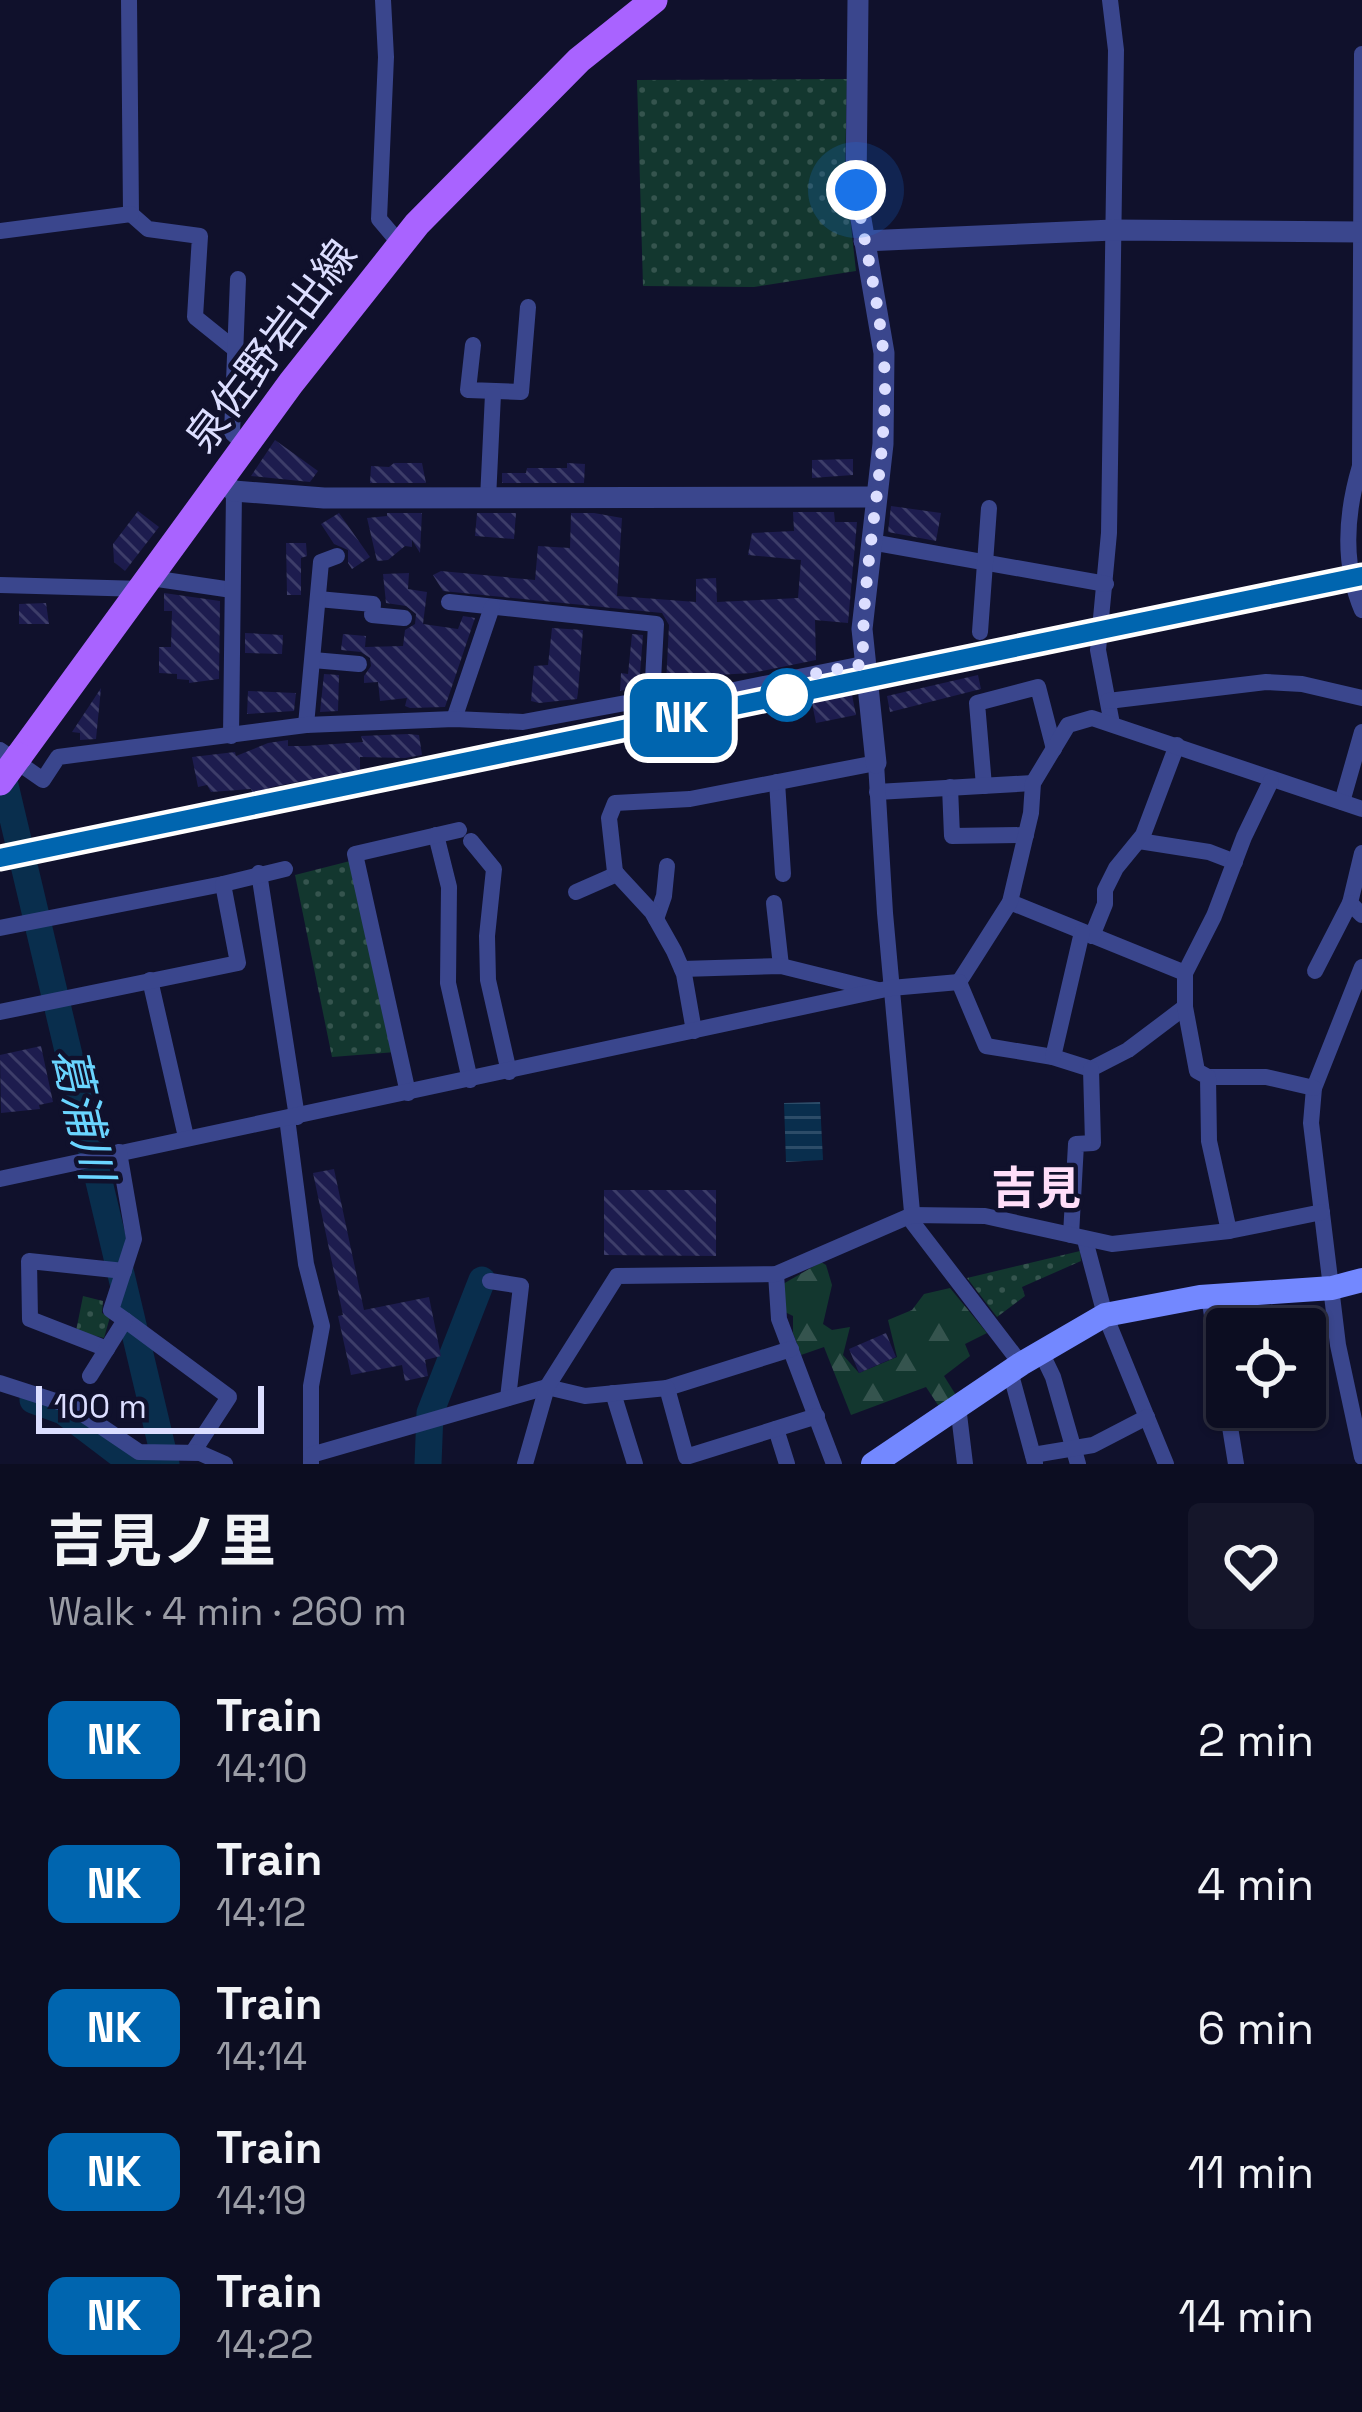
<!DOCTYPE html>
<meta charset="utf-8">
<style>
body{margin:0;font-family:"Space Grotesk","Noto Sans JP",sans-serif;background:#15162a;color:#f1f3f6;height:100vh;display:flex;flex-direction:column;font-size:45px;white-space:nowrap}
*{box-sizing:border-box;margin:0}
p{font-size:39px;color:#9a9ca5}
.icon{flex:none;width:66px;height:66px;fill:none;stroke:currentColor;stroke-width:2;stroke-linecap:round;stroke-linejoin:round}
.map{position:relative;height:1464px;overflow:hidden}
.drawer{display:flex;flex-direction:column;background:#0c0d21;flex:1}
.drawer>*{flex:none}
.badge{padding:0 24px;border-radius:18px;font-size:42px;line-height:78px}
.fabs{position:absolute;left:1206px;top:1308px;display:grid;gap:24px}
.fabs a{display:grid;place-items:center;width:120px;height:120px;border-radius:12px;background:#0c0d21;box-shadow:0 3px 9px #0004,0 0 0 3px #2c2d3f;font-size:60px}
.scale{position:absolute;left:36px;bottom:30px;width:228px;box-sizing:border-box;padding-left:12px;border:6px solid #dcdeff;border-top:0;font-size:33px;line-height:42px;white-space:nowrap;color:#dcdeff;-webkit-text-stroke:9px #10112c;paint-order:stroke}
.you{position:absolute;width:60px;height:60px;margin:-30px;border:9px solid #fff;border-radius:50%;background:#1a73e8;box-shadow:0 0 0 18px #1a73e833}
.map>.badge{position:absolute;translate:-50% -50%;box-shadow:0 0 0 6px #fff}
.round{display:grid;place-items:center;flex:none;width:126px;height:126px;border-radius:12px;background:#15162a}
.head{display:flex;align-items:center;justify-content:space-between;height:204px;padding:0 48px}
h1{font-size:57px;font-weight:700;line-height:90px}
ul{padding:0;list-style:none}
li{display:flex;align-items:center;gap:36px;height:144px;padding:0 48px}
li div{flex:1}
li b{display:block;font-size:45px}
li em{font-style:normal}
li .badge{min-width:132px;font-weight:700;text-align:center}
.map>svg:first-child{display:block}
</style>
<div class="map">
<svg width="1362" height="1464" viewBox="0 0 1362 1464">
<defs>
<pattern id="grass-dots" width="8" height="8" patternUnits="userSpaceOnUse" patternTransform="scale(3)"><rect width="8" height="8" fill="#13372f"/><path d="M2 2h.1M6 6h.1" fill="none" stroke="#35544e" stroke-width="1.8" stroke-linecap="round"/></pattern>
<pattern id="forest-firs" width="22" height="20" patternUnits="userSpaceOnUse" patternTransform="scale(3)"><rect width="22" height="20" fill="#13372f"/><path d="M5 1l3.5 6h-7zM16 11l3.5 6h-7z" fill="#35544e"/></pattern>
<pattern id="water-rules" width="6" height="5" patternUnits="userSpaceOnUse" patternTransform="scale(3)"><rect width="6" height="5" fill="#092e4d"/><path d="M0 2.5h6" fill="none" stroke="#2c4c68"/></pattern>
<pattern id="building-back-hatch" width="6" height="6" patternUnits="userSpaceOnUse" patternTransform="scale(3)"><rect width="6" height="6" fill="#1d1c4e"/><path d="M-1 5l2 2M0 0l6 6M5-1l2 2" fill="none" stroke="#3d3d69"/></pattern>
</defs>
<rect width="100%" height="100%" fill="#10112c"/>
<g fill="url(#grass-dots)">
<path d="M 847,79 L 845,171 L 856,271 L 754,287 L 643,286 L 637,80 Z"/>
<path d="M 354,860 L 396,1052 L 332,1057 L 295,875 Z"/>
<path d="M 1080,1251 L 1081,1261 L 1022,1287 L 1025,1296 L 997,1317 L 967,1278 Z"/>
<path d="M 83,1296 L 103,1301 L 102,1313 L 110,1317 L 104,1338 L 76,1331 Z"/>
</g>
<path fill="url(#forest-firs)" d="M 821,1262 L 826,1265 L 832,1285 L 823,1324 L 832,1330 L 850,1327 L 843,1355 L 859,1373 L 897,1357 L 888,1320 L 912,1310 L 924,1294 L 950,1288 L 987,1333 L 965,1344 L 970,1356 L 944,1376 L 959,1400 L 942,1411 L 926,1387 L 851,1415 L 824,1347 L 801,1355 L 793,1333 L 793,1316 L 785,1312 L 783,1284 Z"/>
<path fill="url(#water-rules)" d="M 820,1102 L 823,1160 L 786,1162 L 784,1103 Z"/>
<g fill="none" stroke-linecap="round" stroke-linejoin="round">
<g stroke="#092e4d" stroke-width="27">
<path d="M 0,764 L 166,1464"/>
<path d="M 33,1400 L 63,1411 L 117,1452 L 147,1464"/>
<path d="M 428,1464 L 430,1413 L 482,1280"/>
</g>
</g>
<g fill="url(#building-back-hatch)">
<path d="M 275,440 L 318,471 L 310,482 L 251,476 Z"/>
<path d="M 853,459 L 853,475 L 812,478 L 812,460 Z"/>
<path d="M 394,463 L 422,463 L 426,483 L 370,483 L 371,466 L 389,467 Z"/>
<path d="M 567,463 L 585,464 L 584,483 L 502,483 L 502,473 L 526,473 L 527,468 L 567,468 Z"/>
<path d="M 891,506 L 941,513 L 936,541 L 888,532 Z"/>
<path d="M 138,511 L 159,527 L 125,571 L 114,562 L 113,544 Z"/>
<path d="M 793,512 L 834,512 L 835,522 L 857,522 L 848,623 L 815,620 L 816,660 L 752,673 L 681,677 L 666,683 L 669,625 L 662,613 L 443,591 L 433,575 L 441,571 L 535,580 L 538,546 L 570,548 L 571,513 L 594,513 L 622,518 L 617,596 L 696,602 L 696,579 L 716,578 L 717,602 L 798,598 L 801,560 L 748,555 L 752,533 L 794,531 Z"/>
<path d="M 339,513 L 370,557 L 352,569 L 348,563 L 348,550 L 334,544 L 321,524 Z"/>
<path d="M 387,513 L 422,513 L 420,553 L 412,540 L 412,547 L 405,546 L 388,560 L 377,561 L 367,518 L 387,516 Z"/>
<path d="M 477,513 L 516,513 L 514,539 L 475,536 Z"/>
<path d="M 286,543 L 306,543 L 307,556 L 301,558 L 301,595 L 287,595 Z"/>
<path d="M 409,573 L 408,589 L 427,592 L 423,624 L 458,629 L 463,616 L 475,618 L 445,707 L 410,708 L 405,706 L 407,698 L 380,701 L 378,682 L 364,683 L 364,676 L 371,666 L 370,658 L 361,652 L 341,650 L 343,634 L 366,636 L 365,647 L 403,646 L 405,630 L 415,624 L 416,614 L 406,606 L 386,603 L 383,574 Z"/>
<path d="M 164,593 L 220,601 L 219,679 L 189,683 L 189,680 L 177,679 L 177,674 L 159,673 L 159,647 L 171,647 L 172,611 L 164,611 Z"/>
<path d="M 46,603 L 49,624 L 19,624 L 19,604 Z"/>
<path d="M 552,628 L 583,630 L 578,692 L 577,699 L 539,703 L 531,701 L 534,666 L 548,665 Z"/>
<path d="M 245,633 L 283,635 L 282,654 L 245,653 Z"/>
<path d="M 632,634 L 643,635 L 639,687 L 620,691 L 621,673 L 628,674 Z"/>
<path d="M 324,674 L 339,675 L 338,711 L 320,712 Z"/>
<path d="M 978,675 L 981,689 L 890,712 L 887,696 Z"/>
<path d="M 101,688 L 96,739 L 80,740 L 80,733 L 72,732 Z"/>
<path d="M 248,691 L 296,693 L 294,711 L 247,714 Z"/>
<path d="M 852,695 L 856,715 L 816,723 L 812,703 Z"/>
<path d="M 408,734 L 419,735 L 422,755 L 405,758 L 360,757 L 360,770 L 272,787 L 253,794 L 251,789 L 211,792 L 207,785 L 198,787 L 192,757 L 235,752 L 236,756 L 268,743 L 288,740 L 288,746 L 305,746 L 363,742 L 361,736 Z"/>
<path d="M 41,1046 L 53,1102 L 39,1105 L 40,1109 L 1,1113 L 0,1055 Z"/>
<path d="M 334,1169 L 364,1310 L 429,1297 L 441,1356 L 425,1360 L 428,1376 L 405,1381 L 402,1365 L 351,1375 L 338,1316 L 343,1315 L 313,1173 Z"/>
<path d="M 604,1190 L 716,1190 L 716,1256 L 604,1255 Z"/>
<path d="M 886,1333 L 896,1357 L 859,1373 L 849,1349 Z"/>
</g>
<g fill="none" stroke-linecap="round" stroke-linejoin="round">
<g stroke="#3a468d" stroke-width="16">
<path d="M 129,0 L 131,214 L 148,229 L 200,236 L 195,317 L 236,350"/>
<path d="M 383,0 L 386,57 L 379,219 L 401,245"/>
<path d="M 1110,0 L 1116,50 L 1109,533 L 1098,650 L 1112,724"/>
<path d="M 1362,54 L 1360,466 C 1346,513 1342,563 1362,610"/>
<path d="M 0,231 L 131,214"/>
<path d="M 238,279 L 232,433 L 246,446"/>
<path d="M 473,345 L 468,390 L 521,392 L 528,307"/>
<path d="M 488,499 L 493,394"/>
<path d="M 871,542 L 1106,584"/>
<path d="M 151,578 L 232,590"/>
<path d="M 0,585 L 143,589"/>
<path d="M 318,599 L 373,604 L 372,615 L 404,618"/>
<path d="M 449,602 L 656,624 L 652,699"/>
<path d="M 980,632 L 989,508"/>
<path d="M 313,660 L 359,664"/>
<path d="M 1108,701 L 1266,682 L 1302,684 L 1362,698"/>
<path d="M 454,719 L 492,607"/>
<path d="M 306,725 L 321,562 L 337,556"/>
<path d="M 231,736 L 234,491"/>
<path d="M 0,750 L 43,780 L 58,757 L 306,725 L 454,719 L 523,722 L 712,687 L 729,691 L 863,664"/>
<path d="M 777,782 L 783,874"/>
<path d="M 984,786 L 977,703 L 1038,687 L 1054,749"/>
<path d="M 950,787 L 952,836 L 1026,835"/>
<path d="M 877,792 L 1033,783"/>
<path d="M 1342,802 L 1362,732"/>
<path d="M 436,835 L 449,887 L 448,983 L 470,1080"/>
<path d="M 471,841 L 494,869 L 487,936 L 488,980 L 509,1072"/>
<path d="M 1139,841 L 1209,852 L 1235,862"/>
<path d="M 1362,853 L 1350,903 L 1362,915"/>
<path d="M 259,873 L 297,1117"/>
<path d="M 576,892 L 617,874"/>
<path d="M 1010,902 L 1185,973"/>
<path d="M 774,903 L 781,966"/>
<path d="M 656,919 L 664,896 L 667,866"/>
<path d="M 0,928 L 223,884"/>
<path d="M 1092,936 L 1105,904 L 1105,890 L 1116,868 L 1143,835 L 1177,745"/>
<path d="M 1362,967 L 1314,1088 L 1311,1123 L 1338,1345 L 1362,1457"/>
<path d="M 682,969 L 781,966 L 878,990"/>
<path d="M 1315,971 L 1350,903"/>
<path d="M 150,980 L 186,1137"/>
<path d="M 959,982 L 1010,902 L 1031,813 L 1033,783 L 1068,725 L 1092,718 L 1362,809"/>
<path d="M 959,982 L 986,1046 L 1053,1057 L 1091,1069 L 1128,1050 L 1185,1007"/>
<path d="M 0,1012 L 238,963 L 223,884 L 285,869"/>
<path d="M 694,1031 L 684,974 L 674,951 L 652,912 L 615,872 L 609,818 L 615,803 L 690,799 L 876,763 L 885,913 L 913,1223 L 1021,1364"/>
<path d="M 1053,1057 L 1082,932"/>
<path d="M 1208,1077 L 1266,1077 L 1314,1088"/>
<path d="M 408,1093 L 355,854 L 459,830"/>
<path d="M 287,1118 L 306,1264 L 322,1326 L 311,1386 L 311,1463"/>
<path d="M 0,1179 L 891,988 L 959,982"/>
<path d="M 1229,1231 L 1209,1141 L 1208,1077 L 1197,1071 L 1185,1007 L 1185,973 L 1214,916 L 1244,837 L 1271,781"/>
<path d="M 1071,1235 L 1076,1144 L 1093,1143 L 1091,1069"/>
<path d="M 1085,1240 L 1105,1315 L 1166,1464"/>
<path d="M 776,1274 L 779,1319 L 834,1464"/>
<path d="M 490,1281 L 521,1286 L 508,1398"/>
<path d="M 1209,1297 L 1236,1464"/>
<path d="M 125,1320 L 229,1397 L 193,1452"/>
<path d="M 107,1349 L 30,1319 L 29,1261 L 124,1271"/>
<path d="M 1041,1352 L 1053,1377 L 1078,1464"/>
<path d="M 1010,1371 L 1035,1463"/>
<path d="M 90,1376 L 125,1320 L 111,1310 L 134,1239 L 119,1152"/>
<path d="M 0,1383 L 71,1406 L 139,1452 L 200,1453 L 225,1464"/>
<path d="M 667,1388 L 791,1349"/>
<path d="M 613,1393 L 635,1464"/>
<path d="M 958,1406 L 965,1464"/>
<path d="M 776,1429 L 787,1464"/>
<path d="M 311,1455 L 547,1387 L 585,1396 L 667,1388 L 686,1457 L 817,1416"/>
<path d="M 1033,1455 L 1093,1445 L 1147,1417"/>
<path d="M 525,1464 L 547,1387 L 617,1276 L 776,1274 L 912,1215 L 985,1216 L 1112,1244 L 1229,1231 L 1322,1212"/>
</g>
<g stroke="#3a468d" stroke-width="21">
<path d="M 858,0 L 856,190 L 884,353 L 883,444 L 862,629 L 876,763"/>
<path d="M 864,241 L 1113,230 L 1362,232"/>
<path d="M 221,481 L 234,491 L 324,498 L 876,497"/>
</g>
<path stroke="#7388ff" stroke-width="24" d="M 873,1464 L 1021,1364 L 1105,1315 L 1200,1297 L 1332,1288 L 1362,1280"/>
<path stroke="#a963ff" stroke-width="27" d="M 19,756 L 291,383 L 417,224 L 579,60 L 654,0"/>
<g stroke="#08ffec" stroke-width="9">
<path id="rail" d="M 0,858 L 1362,576"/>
</g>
<use href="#rail" stroke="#10112c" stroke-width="4.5" stroke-dasharray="14" stroke-linecap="butt"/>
<path stroke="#a963ff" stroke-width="27" d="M 0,782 L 19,756"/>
</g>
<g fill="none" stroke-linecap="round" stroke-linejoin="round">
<g stroke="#fff" stroke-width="27">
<path id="line" d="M 0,858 L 1362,576"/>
</g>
<use href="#line" stroke="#0065af" stroke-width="18"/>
<path stroke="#dcdeff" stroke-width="12" stroke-dasharray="0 21.6" d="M 787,695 L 772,682 L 863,664 C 861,572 884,481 885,389 C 885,323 866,256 856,190"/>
</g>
<circle fill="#fff" stroke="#0065af" stroke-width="6" cx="787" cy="695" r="24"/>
<g text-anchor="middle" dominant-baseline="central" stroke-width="9" stroke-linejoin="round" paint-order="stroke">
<g font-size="42" fill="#dcdeff" stroke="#10112c">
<text transform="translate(271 346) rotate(-53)">泉佐野岩出線</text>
</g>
<g font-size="45" font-style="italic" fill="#6ad5ff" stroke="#10112c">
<text transform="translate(83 1114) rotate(77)">葛浦川</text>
</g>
<g font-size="45" font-weight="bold" fill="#ffdef9" stroke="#10112c">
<text x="1036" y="1188">吉見</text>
</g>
</g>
</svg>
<div class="fabs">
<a><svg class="icon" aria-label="locate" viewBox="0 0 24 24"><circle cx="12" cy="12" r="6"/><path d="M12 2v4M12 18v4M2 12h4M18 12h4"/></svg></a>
</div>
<div class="scale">100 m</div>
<div class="you" style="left:856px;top:190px"></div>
<b class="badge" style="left:681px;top:718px;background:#0065af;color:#fff">NK</b>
</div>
<section class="drawer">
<div class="head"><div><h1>吉見ノ里</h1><p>Walk · 4 min · 260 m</p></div><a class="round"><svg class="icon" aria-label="heart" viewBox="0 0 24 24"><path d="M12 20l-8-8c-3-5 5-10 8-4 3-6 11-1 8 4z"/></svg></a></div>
<ul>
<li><span class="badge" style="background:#0065af;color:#fff">NK</span><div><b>Train</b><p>14:10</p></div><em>2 min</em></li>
<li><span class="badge" style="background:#0065af;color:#fff">NK</span><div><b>Train</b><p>14:12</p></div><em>4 min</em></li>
<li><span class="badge" style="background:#0065af;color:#fff">NK</span><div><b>Train</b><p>14:14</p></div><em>6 min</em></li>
<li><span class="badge" style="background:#0065af;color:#fff">NK</span><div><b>Train</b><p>14:19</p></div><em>11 min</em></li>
<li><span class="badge" style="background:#0065af;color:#fff">NK</span><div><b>Train</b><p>14:22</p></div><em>14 min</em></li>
</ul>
</section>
